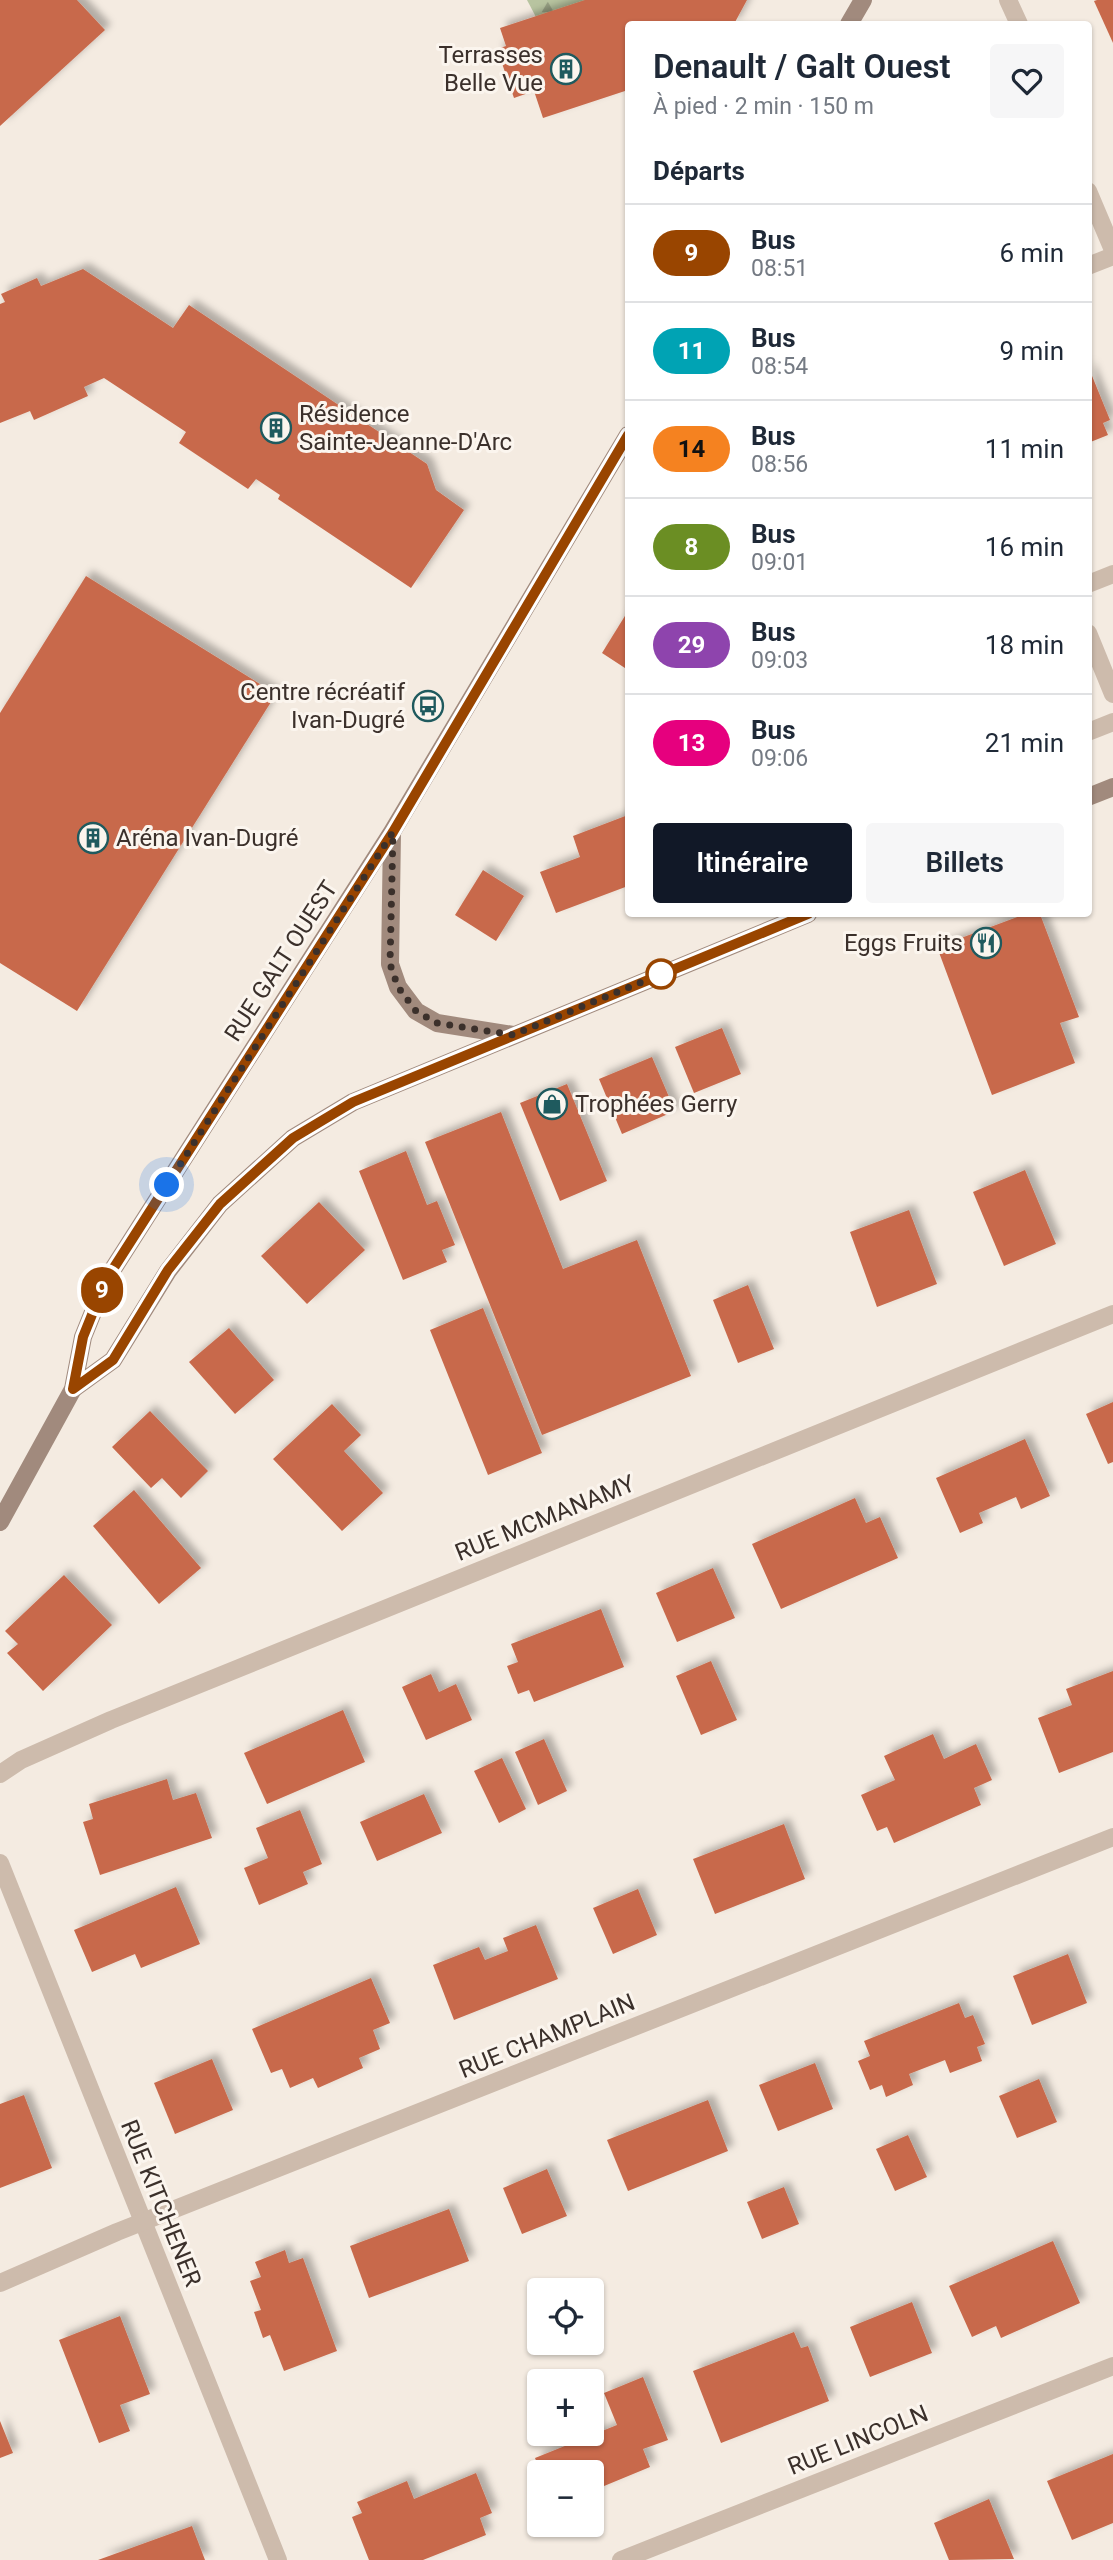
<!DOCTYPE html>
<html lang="fr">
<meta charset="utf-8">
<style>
body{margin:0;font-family:Roboto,sans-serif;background:#f6f6f7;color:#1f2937;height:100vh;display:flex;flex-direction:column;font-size:26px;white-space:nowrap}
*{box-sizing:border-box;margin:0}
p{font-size:23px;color:#747a83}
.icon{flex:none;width:38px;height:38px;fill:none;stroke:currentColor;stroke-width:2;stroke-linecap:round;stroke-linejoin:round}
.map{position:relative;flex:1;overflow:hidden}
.side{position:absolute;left:625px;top:21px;width:467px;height:896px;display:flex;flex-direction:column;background:#fff;border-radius:7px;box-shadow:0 2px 5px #0004}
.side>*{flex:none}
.badge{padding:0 14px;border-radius:23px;font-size:24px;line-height:46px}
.controls{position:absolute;left:527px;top:2278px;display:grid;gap:14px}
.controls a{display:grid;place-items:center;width:77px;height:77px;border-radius:7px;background:#fff;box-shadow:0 2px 5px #0004;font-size:35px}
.you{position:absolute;width:35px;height:35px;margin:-18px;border:5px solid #fff;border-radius:50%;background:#1a73e8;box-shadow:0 0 0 10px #1a73e833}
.map>.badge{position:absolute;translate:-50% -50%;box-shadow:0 0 0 4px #fff}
h2{padding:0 28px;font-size:26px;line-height:63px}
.round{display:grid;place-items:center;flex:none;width:74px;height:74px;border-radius:7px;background:#f6f6f7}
.overview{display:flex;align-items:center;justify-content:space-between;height:119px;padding:0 28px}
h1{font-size:33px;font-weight:600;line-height:52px}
.cta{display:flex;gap:14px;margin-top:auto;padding:14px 28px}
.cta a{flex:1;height:80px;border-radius:7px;background:#111827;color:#fff;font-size:28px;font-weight:600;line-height:80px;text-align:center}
.cta a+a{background:#f6f6f7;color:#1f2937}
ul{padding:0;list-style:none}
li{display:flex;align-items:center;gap:21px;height:98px;padding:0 28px;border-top:2px solid #e0e1e3}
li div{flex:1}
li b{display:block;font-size:26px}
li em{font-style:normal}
li .badge{min-width:77px;font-weight:700;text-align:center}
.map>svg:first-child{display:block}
</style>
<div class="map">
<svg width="1113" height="2560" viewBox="0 0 1113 2560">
<defs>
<pattern id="forest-firs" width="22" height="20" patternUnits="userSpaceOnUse" patternTransform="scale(1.75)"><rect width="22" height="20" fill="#b8c4a0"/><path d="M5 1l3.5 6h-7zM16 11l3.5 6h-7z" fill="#97a083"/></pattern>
<filter id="shadow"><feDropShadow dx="6" dy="-6" stdDeviation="3.5" flood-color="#0004"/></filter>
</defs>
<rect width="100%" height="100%" fill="#f4ebe1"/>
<path fill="url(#forest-firs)" d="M 527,0 L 594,0 L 537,19 Z"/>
<g fill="#c8694b" filter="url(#shadow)">
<path d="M 0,0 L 77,0 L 105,30 L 0,126 Z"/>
<path d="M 585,0 L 747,0 L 734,24 L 628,24 L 628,90 L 543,118 L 534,91 L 514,98 L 497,49 L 506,46 L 500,28 Z"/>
<path d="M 1097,0 L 1113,0 L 1113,43 L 1094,1 Z"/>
<path d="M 83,269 L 173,328 L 189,305 L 427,464 L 436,490 L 464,510 L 411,588 L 278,499 L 280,495 L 256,479 L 248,489 L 179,443 L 186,432 L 104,378 L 84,387 L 88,396 L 34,420 L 30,411 L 0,423 L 0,304 L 5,302 L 1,294 L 37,278 L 41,286 Z"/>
<path d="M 1088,366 L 1110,420 L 1103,423 L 1108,435 L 1088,443 Z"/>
<path d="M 86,576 L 276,694 L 77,1011 L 0,963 L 0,713 Z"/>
<path d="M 628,611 L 628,670 L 602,653 Z"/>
<path d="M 628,815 L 628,886 L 556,913 L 540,872 L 580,857 L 573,836 Z"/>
<path d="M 483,870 L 524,896 L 496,941 L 455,915 Z"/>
<path d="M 1025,914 L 1040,914 L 1079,1017 L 1060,1023 L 1075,1063 L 992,1095 L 937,947 Z"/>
<path d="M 722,1028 L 741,1074 L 694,1093 L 675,1047 Z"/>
<path d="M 652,1057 L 675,1111 L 622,1134 L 599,1079 Z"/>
<path d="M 567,1084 L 607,1181 L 560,1201 L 520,1103 Z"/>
<path d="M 501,1112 L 563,1269 L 637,1240 L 691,1376 L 542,1435 L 425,1142 Z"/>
<path d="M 406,1151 L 427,1205 L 437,1201 L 455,1245 L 442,1250 L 447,1262 L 403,1280 L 359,1171 Z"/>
<path d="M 1025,1170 L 1056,1244 L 1004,1266 L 973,1192 Z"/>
<path d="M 319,1202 L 365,1250 L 307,1304 L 261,1256 Z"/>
<path d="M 909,1210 L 937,1284 L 877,1307 L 850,1232 Z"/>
<path d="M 748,1285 L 774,1349 L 738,1363 L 713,1300 Z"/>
<path d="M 483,1308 L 542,1453 L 488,1475 L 430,1330 Z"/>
<path d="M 229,1328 L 274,1380 L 235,1414 L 189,1362 Z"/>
<path d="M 1113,1402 L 1113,1462 L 1108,1464 L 1086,1414 Z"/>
<path d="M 332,1404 L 361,1435 L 344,1451 L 383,1493 L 342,1531 L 273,1459 Z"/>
<path d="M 150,1411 L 208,1471 L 181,1498 L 162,1478 L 151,1488 L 112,1447 Z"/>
<path d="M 1025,1439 L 1050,1496 L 1021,1509 L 1016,1497 L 979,1513 L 983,1523 L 960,1533 L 936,1478 Z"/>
<path d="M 134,1490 L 201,1568 L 159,1604 L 93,1526 Z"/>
<path d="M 855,1498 L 866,1523 L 880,1517 L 898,1558 L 781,1609 L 752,1544 Z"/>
<path d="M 713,1568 L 735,1618 L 677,1642 L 656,1593 Z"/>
<path d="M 64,1575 L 112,1625 L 43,1691 L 7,1653 L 18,1644 L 5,1631 Z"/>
<path d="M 601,1609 L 624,1667 L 534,1702 L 529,1690 L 518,1694 L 507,1666 L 518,1662 L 511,1644 Z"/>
<path d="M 711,1661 L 737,1720 L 701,1735 L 676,1676 Z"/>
<path d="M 1113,1671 L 1113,1752 L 1059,1773 L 1038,1718 L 1072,1705 L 1066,1689 Z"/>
<path d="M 431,1674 L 439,1692 L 456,1684 L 472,1720 L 426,1740 L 402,1687 Z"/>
<path d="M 343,1710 L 365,1762 L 267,1804 L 244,1753 Z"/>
<path d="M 933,1734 L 944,1759 L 976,1744 L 992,1780 L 974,1788 L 981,1805 L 894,1843 L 887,1827 L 877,1831 L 861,1795 L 895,1780 L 884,1756 Z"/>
<path d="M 544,1739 L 567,1791 L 538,1805 L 515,1752 Z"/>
<path d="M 502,1758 L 526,1809 L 499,1823 L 474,1771 Z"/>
<path d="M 167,1779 L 173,1800 L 196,1793 L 212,1838 L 100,1875 L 83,1822 L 93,1819 L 89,1804 Z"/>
<path d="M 424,1794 L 442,1833 L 377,1861 L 360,1822 Z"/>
<path d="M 300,1810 L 322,1864 L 303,1872 L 308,1884 L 259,1905 L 244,1868 L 268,1858 L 256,1828 Z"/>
<path d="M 784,1824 L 805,1879 L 715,1914 L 693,1859 Z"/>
<path d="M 176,1887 L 200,1944 L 141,1968 L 135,1954 L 92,1972 L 74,1930 Z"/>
<path d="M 638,1889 L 657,1935 L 613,1954 L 593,1908 Z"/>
<path d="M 536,1925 L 558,1979 L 454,2020 L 433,1965 L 479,1947 L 485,1960 L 508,1951 L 503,1938 Z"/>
<path d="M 1068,1954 L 1087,2003 L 1032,2025 L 1013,1976 Z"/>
<path d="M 371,1978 L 390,2023 L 373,2030 L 380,2049 L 359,2058 L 363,2068 L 318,2088 L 313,2078 L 290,2088 L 282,2069 L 271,2073 L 252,2029 Z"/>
<path d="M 959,2003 L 965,2018 L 973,2015 L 985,2044 L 977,2047 L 982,2061 L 950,2073 L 945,2060 L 909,2074 L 913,2085 L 886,2097 L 882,2085 L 870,2090 L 858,2061 L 870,2056 L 864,2041 Z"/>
<path d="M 212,2059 L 233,2110 L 175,2134 L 154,2083 Z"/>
<path d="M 815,2063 L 833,2109 L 778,2131 L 759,2085 Z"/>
<path d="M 1039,2079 L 1057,2122 L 1017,2138 L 999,2096 Z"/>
<path d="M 24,2095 L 52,2168 L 0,2188 L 0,2104 Z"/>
<path d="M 708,2100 L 728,2151 L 628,2191 L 607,2140 Z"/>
<path d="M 908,2135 L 927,2177 L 895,2191 L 876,2149 Z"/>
<path d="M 547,2169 L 567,2216 L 522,2234 L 503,2188 Z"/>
<path d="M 784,2187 L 799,2224 L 762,2239 L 747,2202 Z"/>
<path d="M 449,2209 L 469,2261 L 369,2298 L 350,2246 Z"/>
<path d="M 1053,2241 L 1080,2303 L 1001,2338 L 996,2326 L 972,2337 L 949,2286 Z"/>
<path d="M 285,2250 L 289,2263 L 303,2258 L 337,2351 L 284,2371 L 270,2335 L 263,2338 L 254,2312 L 261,2310 L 250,2281 L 261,2277 L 255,2262 Z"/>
<path d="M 912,2302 L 932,2353 L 870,2377 L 850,2327 Z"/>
<path d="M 120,2316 L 150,2394 L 120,2405 L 130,2431 L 99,2443 L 59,2340 Z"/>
<path d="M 794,2332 L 801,2348 L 808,2346 L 829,2401 L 721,2443 L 693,2371 Z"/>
<path d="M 643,2377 L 668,2440 L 643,2449 L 650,2467 L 592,2491 L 592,2473 L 541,2473 L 535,2458 L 617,2425 L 604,2393 Z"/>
<path d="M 0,2421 L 13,2453 L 0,2458 Z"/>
<path d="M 1113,2454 L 1113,2523 L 1072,2540 L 1047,2481 Z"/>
<path d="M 476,2473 L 492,2513 L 480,2518 L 486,2535 L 423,2560 L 369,2560 L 352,2517 L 362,2513 L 357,2502 L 407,2481 L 414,2499 Z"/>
<path d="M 989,2499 L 1014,2559 L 949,2560 L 934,2523 Z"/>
<path d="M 192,2526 L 205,2560 L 98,2560 Z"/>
</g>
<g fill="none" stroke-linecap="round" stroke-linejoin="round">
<g stroke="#cdbbac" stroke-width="18">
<path d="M 1088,584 L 1113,574"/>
<path d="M 1088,633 L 1113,694"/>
<path d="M 1088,732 L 1113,722"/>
</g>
<g stroke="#cdbbac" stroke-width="18">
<path d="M 1008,0 L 1019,24"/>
<path d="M 1088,191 L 1113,250"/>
<path d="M 1088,266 L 1113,256"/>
<path d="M 0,1774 L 21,1760 L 111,1720 L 1113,1314"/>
<path d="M 0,1863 L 278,2560"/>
<path d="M 0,2283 L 117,2232 L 1113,1837"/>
<path d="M 621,2560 L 1113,2366"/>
</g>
<g stroke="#a18a7d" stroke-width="18">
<path d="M 849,24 L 863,0"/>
<path d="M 1088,797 L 1113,787"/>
<path d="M 392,833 L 390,964 L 398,987 L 416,1011 L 437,1023 L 513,1035"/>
<path d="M 73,1389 L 113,1360 L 168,1271 L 220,1204 L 293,1138 L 353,1102 L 808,914"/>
<path d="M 0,1522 L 73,1389 L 83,1337 L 106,1280 L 392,832 L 628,435"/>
</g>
</g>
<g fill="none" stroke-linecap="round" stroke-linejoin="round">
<g stroke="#fff" stroke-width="16">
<path id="line" d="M 628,435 L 393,832 L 106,1280 L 83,1337 L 73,1389 L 113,1360 L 168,1270 L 220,1204 L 293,1138 L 353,1102 L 808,914"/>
</g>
<use href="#line" stroke="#994500" stroke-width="10"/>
<path stroke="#3b302b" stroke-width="7" stroke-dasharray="0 12.6" d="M 167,1185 L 393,832 L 390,964 L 398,987 L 416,1011 L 437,1023 L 513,1035 L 666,972 L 661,974"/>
</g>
<defs>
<g id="building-ring" transform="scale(1.575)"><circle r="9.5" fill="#fbf5ee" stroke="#1f5a5e" stroke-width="1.5"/><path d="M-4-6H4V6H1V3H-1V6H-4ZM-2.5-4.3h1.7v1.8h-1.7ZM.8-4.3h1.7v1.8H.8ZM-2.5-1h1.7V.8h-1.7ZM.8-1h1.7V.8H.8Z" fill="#1f5a5e"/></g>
<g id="bus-ring" transform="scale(1.575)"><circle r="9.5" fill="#fbf5ee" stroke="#1f5a5e" stroke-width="1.5"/><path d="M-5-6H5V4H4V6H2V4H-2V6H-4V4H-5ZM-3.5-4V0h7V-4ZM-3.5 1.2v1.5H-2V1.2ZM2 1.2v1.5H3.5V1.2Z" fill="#1f5a5e"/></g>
<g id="restaurant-ring" transform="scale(1.575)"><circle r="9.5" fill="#fbf5ee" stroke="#1f5a5e" stroke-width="1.5"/><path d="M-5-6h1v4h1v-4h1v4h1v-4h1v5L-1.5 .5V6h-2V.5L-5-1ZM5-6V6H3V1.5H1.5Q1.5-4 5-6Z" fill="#1f5a5e"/></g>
<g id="shop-ring" transform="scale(1.575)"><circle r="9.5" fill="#fbf5ee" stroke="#1f5a5e" stroke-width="1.5"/><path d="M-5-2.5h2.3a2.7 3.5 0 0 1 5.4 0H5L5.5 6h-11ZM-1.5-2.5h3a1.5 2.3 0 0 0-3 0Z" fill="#1f5a5e"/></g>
</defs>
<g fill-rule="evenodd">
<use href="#building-ring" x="566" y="69"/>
<use href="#building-ring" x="276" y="428"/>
<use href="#bus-ring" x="428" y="706"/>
<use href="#building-ring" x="93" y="838"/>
<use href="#restaurant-ring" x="986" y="943"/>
<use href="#shop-ring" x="552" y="1104"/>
</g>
<circle fill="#fff" stroke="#994500" stroke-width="3.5" cx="661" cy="974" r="14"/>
<g text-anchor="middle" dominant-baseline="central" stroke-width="6" stroke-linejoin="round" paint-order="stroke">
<g font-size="24" fill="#3b302b" stroke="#fbf5ee" text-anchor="end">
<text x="543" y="55">Terrasses<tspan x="543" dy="28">Belle Vue</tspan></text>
<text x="299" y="414" text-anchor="start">Résidence<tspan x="299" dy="28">Sainte-Jeanne-D'Arc</tspan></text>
<text x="405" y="692">Centre récréatif<tspan x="405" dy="28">Ivan-Dugré</tspan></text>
<text x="116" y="838" text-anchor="start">Aréna Ivan-Dugré</text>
<text x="963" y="943">Eggs Fruits</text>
<text x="575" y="1104" text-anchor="start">Trophées Gerry</text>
</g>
<g font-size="24" fill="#3b302b" stroke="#fbf5ee">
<text transform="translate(281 961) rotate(-57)">RUE GALT OUEST</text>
<text transform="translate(545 1518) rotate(-22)">RUE MCMANAMY</text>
<text transform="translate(547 2036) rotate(-22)">RUE CHAMPLAIN</text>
<text transform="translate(161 2203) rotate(68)">RUE KITCHENER</text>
<text transform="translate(858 2440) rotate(-22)">RUE LINCOLN</text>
</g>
</g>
</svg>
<div class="controls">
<a><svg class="icon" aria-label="locate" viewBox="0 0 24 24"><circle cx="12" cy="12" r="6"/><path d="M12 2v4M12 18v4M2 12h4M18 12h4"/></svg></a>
<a>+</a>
<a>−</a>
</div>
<div class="you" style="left:167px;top:1185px"></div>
<b class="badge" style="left:102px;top:1290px;background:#994500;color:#fff">9</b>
<section class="side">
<div class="overview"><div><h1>Denault / Galt Ouest</h1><p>À pied · 2 min · 150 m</p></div><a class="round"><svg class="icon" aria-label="heart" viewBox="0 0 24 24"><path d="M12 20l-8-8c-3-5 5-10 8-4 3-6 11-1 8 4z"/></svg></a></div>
<h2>Départs</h2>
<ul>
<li><span class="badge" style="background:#994500;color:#fff">9</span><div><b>Bus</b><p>08:51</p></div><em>6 min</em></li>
<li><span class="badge" style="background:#00a3b4;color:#fff">11</span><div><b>Bus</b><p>08:54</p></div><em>9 min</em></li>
<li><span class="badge" style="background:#f58220;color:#111">14</span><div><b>Bus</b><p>08:56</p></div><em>11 min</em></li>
<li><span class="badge" style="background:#6b8e23;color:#fff">8</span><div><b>Bus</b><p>09:01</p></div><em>16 min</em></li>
<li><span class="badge" style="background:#8e44ad;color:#fff">29</span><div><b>Bus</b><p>09:03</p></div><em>18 min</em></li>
<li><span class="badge" style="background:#e6007e;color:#fff">13</span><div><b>Bus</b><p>09:06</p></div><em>21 min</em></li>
</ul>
<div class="cta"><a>Itinéraire</a><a>Billets</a></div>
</section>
</div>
